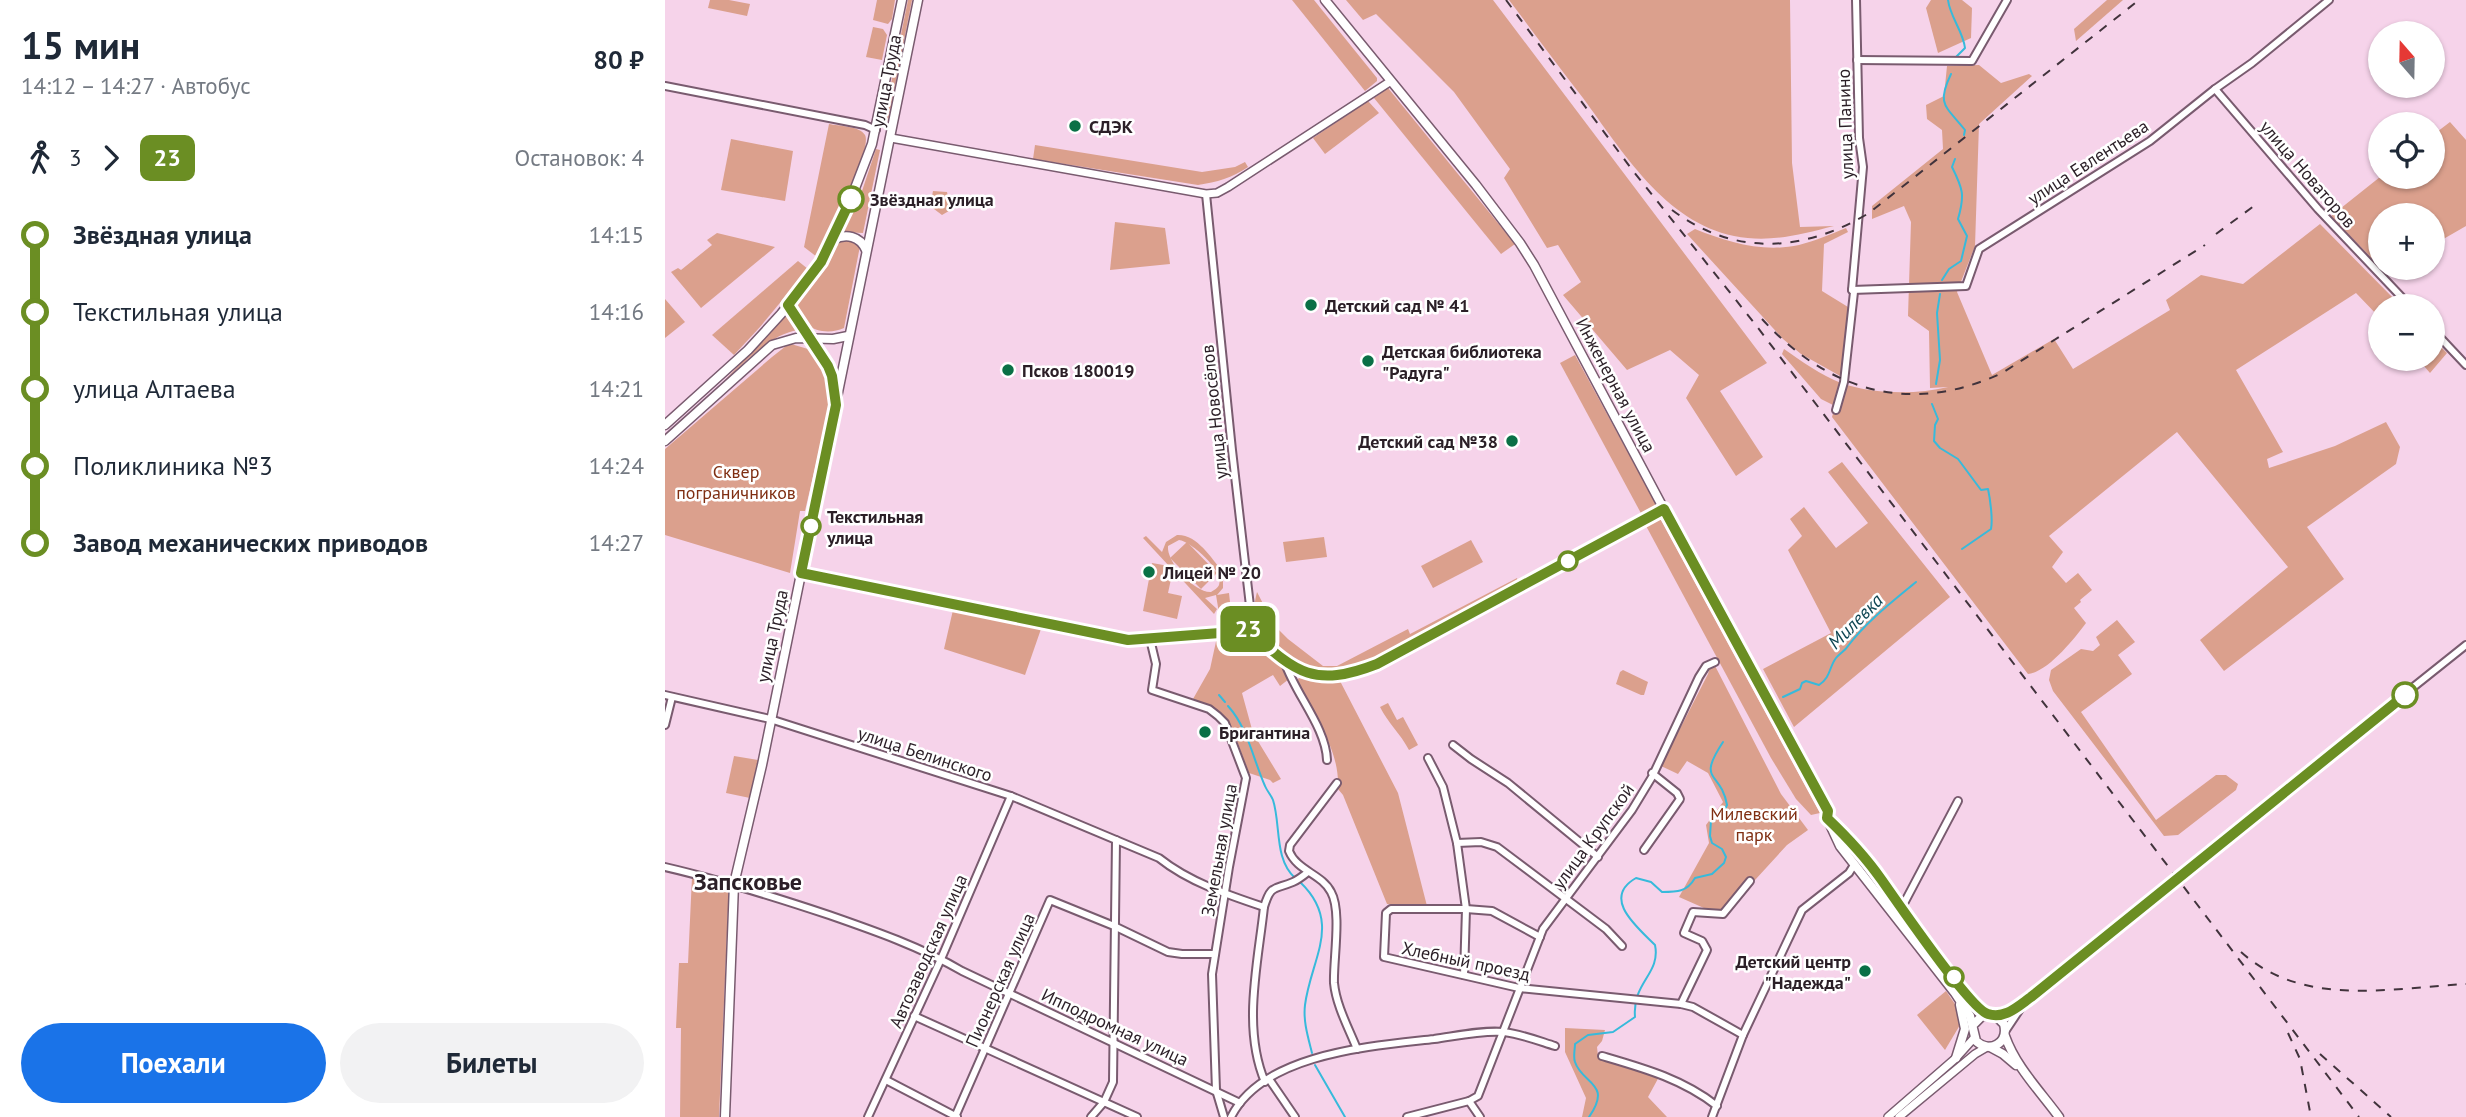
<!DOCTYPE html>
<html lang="ru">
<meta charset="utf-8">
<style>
body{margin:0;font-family:"PT Sans",sans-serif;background:#f2f2f3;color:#1f2937;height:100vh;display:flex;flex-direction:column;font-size:26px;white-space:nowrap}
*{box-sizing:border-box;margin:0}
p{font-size:23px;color:#747a83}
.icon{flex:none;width:38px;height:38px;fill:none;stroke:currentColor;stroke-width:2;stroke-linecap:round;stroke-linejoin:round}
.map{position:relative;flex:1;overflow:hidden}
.details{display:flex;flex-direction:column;background:#fff;width:665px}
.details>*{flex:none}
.badge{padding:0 14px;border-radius:10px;font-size:24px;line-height:46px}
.needle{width:46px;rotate:340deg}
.controls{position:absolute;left:1703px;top:21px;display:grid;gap:14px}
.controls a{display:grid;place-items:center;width:77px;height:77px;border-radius:50%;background:#fff;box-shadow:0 2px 5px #0004;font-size:35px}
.map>.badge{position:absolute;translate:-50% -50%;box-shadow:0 0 0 4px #fff}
.legs{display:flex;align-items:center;gap:10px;height:77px;padding:0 21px;font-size:23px}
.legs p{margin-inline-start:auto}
.head{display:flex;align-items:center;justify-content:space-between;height:119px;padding:0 21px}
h1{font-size:38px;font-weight:700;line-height:52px}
.primary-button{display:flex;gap:14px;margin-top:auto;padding:14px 21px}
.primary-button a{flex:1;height:80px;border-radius:42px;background:#1a73e8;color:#fff;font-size:28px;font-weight:700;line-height:80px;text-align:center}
.primary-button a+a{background:#f2f2f3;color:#1f2937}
ul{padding:0 21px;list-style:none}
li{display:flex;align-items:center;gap:24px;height:77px;font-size:26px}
li i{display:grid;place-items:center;width:10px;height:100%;margin:0 9px;background:currentColor}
li i::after{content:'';width:18px;height:18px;margin:-9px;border:5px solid;border-radius:50%;background:#fff}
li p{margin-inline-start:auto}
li:first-child i{background:linear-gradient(#0000 50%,currentColor 0)}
li:last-child i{background:linear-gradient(currentColor 50%,#0000 0)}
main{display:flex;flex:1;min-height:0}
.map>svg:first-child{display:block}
</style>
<main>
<section class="details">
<div class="head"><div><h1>15 мин</h1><p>14:12 – 14:27 · Автобус</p></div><b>80 ₽</b></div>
<div class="legs"><svg class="icon" aria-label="walk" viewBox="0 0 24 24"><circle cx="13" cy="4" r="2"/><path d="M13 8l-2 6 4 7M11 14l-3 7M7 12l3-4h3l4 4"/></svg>3<svg class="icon" aria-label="forward" viewBox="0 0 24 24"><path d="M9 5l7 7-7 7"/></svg><b class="badge" style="background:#6b8e23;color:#fff">23</b><p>Остановок: 4</p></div>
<ul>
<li><i style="color:#6b8e23"></i><b>Звёздная улица</b><p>14:15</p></li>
<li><i style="color:#6b8e23"></i><span>Текстильная улица</span><p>14:16</p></li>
<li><i style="color:#6b8e23"></i><span>улица Алтаева</span><p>14:21</p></li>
<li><i style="color:#6b8e23"></i><span>Поликлиника №3</span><p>14:24</p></li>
<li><i style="color:#6b8e23"></i><b>Завод механических приводов</b><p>14:27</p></li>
</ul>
<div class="primary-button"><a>Поехали</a><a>Билеты</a></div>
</section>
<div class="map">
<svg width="1801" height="1117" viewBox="0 0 1801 1117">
<rect width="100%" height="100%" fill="#f6d3ea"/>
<g fill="#dba08d" fill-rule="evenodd">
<path d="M 45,0 L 64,0 L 85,4 L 82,16 L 43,8 Z"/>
<path d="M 212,0 L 230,0 L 227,19 L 223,24 L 208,20 Z"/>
<path d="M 243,0 L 247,0 L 223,121 L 221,121 L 219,118 Z"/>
<path d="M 627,0 L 649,0 L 712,78 L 712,81 L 700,91 Z"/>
<path d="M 681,0 L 828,0 L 1102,363 L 1055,391 L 1098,457 L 1071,476 L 1021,398 L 1034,375 L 1005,350 L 962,370 L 898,295 L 916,282 L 893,245 L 882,248 L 839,178 L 845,169 L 789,92 L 711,14 L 698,20 Z"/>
<path d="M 844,0 L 1125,0 L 1127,163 L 1135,227 L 1169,226 C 1134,235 1104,243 1069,236 C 1000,222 957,151 918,98 C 893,66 869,33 844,0 Z"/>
<path d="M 1266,0 L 1297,0 L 1307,8 L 1306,38 L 1273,53 L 1261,8 Z"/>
<path d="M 1442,0 L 1458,0 L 1411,41 L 1409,29 Z"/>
<path d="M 208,27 L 218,29 L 222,35 L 217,60 L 201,57 Z"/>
<path d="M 1314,65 L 1336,83 L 1364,74 L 1367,76 L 1314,124 L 1310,246 L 1292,292 L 1327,375 L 1389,339 L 1408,369 L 1505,310 L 1501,300 L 1536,275 L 1578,284 L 1655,224 L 1736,306 L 1715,306 L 1715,318 L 1691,293 L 1571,370 L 1618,452 L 1602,459 L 1604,468 L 1670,446 L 1721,422 L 1735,447 L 1731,464 L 1642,527 L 1679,579 L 1559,671 L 1535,640 L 1623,567 L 1512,432 L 1384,536 L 1398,552 L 1387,567 L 1401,583 L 1413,573 L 1427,590 L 1415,600 L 1416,602 L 1409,608 L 1421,623 C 1409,639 1383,672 1363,674 L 1167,417 L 1170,406 L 1156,399 L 1117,354 L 1119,349 C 1136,361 1156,375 1176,383 C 1207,394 1250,395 1283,387 L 1265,388 L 1264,331 L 1243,316 L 1246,222 L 1239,206 L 1207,219 L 1207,206 L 1278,149 L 1277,130 L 1262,119 L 1261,105 L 1279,96 L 1282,66 Z"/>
<path d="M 723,88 L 850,244 L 836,254 L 709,98 Z"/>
<path d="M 703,101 L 714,113 L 660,154 L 648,138 Z"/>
<path d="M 1785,122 L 1801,140 L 1801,226 L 1768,245 L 1768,215 L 1715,215 L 1715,267 L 1666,216 L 1715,177 L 1768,177 L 1768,135 Z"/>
<path d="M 164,124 C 173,126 195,126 200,135 C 208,150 161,238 152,257 L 139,247 Z"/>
<path d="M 66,139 L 128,151 L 120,201 L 56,190 Z"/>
<path d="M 370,145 L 537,172 L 570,167 L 580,162 L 583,167 C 567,178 552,182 533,185 L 368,159 Z"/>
<path d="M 211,149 L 215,150 L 198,233 L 177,232 L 195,197 Z"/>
<path d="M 268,191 L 282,192 L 285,206 L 289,208 L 277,215 L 265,206 Z"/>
<path d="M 450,222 L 500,228 L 505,264 L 445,270 Z"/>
<path d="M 1181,228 L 1183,232 L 1159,244 L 1157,291 L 1183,307 L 1177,377 L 1136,354 L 1118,339 L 1022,234 L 1030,229 C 1062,242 1098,253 1134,245 C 1150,241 1166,234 1181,228 Z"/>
<path d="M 52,233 L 110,247 L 36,308 L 6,272 L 13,268 L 16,270 L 47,245 L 42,240 Z"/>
<path d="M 180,239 L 186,240 L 195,246 L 179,328 C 159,337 133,328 133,304 L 161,268 L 174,242 Z"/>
<path d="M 133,261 L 143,269 L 95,327 L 69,355 L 47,335 Z"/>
<path d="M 0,299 L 20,322 L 0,338 Z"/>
<path d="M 123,314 L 126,322 L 133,330 C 103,335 80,363 58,382 Z"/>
<path d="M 1768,339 L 1782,353 L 1765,373 L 1753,359 L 1768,359 Z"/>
<path d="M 126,344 L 143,349 L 157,363 L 167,395 L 140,511 L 135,511 L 125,573 L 0,535 L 0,449 L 107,357 L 121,346 Z"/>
<path d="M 910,355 L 993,508 L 978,517 L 895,363 Z"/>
<path d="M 1177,462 L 1285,597 L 1129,727 L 1098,669 L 1166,633 L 1123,550 L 1137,536 L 1125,519 L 1139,507 L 1171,548 L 1203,523 L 1163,472 Z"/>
<path d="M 991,514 L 994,516 L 1155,813 L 1146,815 L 1131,799 L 1106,758 L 980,524 L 982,518 Z"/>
<path d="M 512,535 C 532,534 546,558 558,572 L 558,588 L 552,595 L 564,593 L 566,611 L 554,613 L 551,595 L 540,598 L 552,609 L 549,614 L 508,570 L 503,593 L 517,596 L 512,619 L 478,611 L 487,563 L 504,566 L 478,538 L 481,536 L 497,552 L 501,542 ZM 514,540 C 526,541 560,572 554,585 C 553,588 549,590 546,592 C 530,593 501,562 503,546 Z"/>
<path d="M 659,537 L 662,557 L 621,562 L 618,542 Z"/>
<path d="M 806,540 L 818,562 L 768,588 L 756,566 Z"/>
<path d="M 522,542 L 552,573 L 536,589 L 505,558 Z"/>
<path d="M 852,578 L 853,583 C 815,603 692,680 655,674 C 637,671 621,660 608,649 C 590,634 586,614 592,592 L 609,625 L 623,639 L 658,666 L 672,666 L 743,629 L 745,634 Z"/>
<path d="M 288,610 L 376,629 L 360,675 L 279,649 Z"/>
<path d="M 1452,620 L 1470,642 L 1453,655 L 1467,674 L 1416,712 L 1491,820 L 1551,775 L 1561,775 L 1573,784 L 1571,790 L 1513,835 L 1499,836 L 1388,691 L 1384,680 L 1386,670 L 1416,649 L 1428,651 L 1435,645 L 1431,637 Z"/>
<path d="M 574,634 C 595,641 616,657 624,679 L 615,686 L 608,675 L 577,693 L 588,733 L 616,779 L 608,783 L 605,780 L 584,773 C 569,736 569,714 528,699 L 545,669 L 552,637 Z"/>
<path d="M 1047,660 L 1116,794 L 1143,830 L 1122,845 L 1057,916 L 1014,897 L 1044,843 L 1041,825 L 1058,802 L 1043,773 L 1022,761 L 1013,774 L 996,766 L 1043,674 Z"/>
<path d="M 958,670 L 983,682 L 979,695 L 976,695 L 951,684 L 955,672 Z"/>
<path d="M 638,676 L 653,682 L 675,681 L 733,793 L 762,906 L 722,904 L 678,795 L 673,789 C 675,748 649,716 629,681 Z"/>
<path d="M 723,703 L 732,720 L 738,717 L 753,745 L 744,750 C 735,733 723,723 715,707 Z"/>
<path d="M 69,756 L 93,760 L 85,798 L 61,793 Z"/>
<path d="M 27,877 L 64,886 L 54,1117 L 15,1117 L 16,1028 L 11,1028 L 14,963 L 23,963 Z"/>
<path d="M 1281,991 L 1292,1007 L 1295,1025 L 1280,1050 L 1252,1015 Z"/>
<path d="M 900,1028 L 940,1030 L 937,1041 L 932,1047 L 933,1056 L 995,1075 L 983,1097 L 1002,1117 L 917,1117 L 921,1098 L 900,1052 Z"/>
</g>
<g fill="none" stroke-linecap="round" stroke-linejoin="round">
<g stroke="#37badb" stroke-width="2">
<path d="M 1283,0 C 1285,17 1298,31 1300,48 L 1290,58"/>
<path d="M 1286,74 C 1271,105 1281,106 1300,130 L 1299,135"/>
<path d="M 1277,280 L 1284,269 L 1296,261 L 1302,236 L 1293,219 C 1300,195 1298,189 1287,167 L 1290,159"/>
<path d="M 1271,384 L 1275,360 L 1272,313 L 1275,294"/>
<path d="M 1267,404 L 1273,419 L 1270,425 L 1269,441 L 1275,448 L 1293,459 L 1316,490 L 1323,489 C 1325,498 1328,519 1326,529 L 1297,549"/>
<path d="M 554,695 L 560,702"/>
<path d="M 1118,697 L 1135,689 L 1137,683 L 1141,681 L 1154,685 C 1166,677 1164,667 1171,658 C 1175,653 1180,651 1183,646 C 1201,622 1227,602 1251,582"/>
<path d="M 563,706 C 583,728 588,759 600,786 C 602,791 606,795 608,800 C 616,825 609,859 630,878"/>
<path d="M 635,882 C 678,923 646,958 640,1005 C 638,1021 643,1037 647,1053"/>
<path d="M 650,1065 L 680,1117"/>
<path d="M 924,1117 C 948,1083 917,1084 910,1062 C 908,1057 910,1049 910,1044 L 923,1035 L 948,1032 L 970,1017 C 967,982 996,974 990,945 C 972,927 936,898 971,878 L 986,882 L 997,892 C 1012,892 1022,892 1030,878 L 1047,874 L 1059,863 L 1061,857 L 1057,849 L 1047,843 L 1045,836 L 1046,820 L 1057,815 L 1062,805 C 1056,770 1031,783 1058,742"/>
</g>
<g stroke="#795b6f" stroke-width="10">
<g id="minor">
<path d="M 1192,60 L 1307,61 L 1342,0"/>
<path d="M 0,86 L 200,125 L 211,130"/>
<path d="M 1550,89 L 1653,209 L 1745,306"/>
<path d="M 1187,290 L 1301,286 L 1314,249 L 1485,141 L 1550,89 L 1587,63 L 1664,0"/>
<path d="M 1768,330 L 1801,365"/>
<path d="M 1171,410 L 1179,382 L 1189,292 L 1187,290 L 1198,167 L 1194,138 L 1191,0"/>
<path d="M 136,573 L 463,640 L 567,631 L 577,624 L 585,606 L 567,450 L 541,194"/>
<path d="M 577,624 C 627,668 643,691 712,664 L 999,509"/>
<path d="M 485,639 L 491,664 L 487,690 L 544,709 L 553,716 L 560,723 L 581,778 L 564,867 L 547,974 L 551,1090 L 559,1117"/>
<path d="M 620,663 C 631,695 661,728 662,760"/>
<path d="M 0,695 L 105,719 L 346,796 L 494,858 C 524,882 563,895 599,907"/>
<path d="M 0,725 L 7,697"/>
<path d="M 1677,744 L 1801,645"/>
<path d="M 788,745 L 806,759 L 843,783 L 933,857"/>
<path d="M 763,758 L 778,787 L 792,843 L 801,909 L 799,975"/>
<path d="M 672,783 L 625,845 L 624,851 C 632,871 657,874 666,892 C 677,911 668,961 669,983 C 671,1005 684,1029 692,1049"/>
<path d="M 792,843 L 816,842 L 832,847 L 941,929 L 957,946"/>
<path d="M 979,850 L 1015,799 L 1012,793 L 987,773"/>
<path d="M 0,867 C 56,880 110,897 164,915 C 210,931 256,947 297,971 L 575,1103"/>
<path d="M 1236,909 L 1293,801"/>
<path d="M 875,937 L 827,911 L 801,909 L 726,909 L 721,913 L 719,957 L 854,988 L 1016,1004 L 1028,1007 L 1078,1035"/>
<path d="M 1016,1004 L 1042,950 L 1037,941 L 1019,933 L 1028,912 L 1058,914 L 1085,881"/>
<path d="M 249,1016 L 472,1117"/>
<path d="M 1332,1016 C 1358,1011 1401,968 1423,950"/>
<path d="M 1341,1030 L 1355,1009"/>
<path d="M 937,1056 C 978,1068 1018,1079 1052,1106"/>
<path d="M 604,1079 L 630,1117"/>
<path d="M 221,1080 L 292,1117"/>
<path d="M 600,1082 C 577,1028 593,963 599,907 C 606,884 609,890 628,882 C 633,880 638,876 643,872"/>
<path d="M 203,1117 L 276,959 L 346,796"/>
<path d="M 290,1117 L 385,900 L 449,926 L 503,952 L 517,954 L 550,954"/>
<path d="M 426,1117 L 439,1102 L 448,1082 L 451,840"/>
<path d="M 566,1117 C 598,1053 707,1046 769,1039 C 791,1036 817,1030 839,1032 C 856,1034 874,1041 890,1046"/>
<path d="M 742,1117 L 804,1101"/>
<path d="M 815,1117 L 804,1101 L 813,1096 L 878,929 L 967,810 L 987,777 L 1034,677 L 1041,666 L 1050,662"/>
<path d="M 1047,1117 L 1078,1035 L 1137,910 L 1184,873 L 1189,865"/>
</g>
</g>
<g stroke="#795b6f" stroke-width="10">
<g id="tertiary">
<path d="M 226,138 L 541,194 L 552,193 L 563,187 L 726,81"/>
<path d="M 1223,1117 L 1291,1058 L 1309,1038"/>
<path d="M 1234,1117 L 1310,1054 L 1322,1047"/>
</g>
</g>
<g stroke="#795b6f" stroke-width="11">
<g id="secondary">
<path d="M 660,0 L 811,185 L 855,243 L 869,265 L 1061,626 L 1162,811 L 1162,818 L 1175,846 L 1290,993 L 1305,1016 L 1311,1041 C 1325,1054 1344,1043 1339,1024 L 1330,1015 L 1317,1016 L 1308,1025"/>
<path d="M 168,240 C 181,233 195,236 201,250"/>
<path d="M 123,305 L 163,366 L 167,376 L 170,398"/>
<path d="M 0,425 L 83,350 L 116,314 L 157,262 L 182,209 L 207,144 L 237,0"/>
<path d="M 0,441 L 107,345 L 131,338 L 168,339 L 183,336"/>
<path d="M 1167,823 L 1187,842 L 1283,971 L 1315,1010 L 1322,1014"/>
<path d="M 1340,1036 C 1351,1067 1375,1091 1394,1117"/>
<path d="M 1325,1047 L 1338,1054 L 1351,1065"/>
<path d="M 1291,1058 L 1300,1029 L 1295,1005"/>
<path d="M 60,1117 L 69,884 L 97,765 L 253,0"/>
</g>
</g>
<use href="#minor" stroke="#fff" stroke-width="6"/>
<use href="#tertiary" stroke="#fff" stroke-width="7"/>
<use href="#secondary" stroke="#fff" stroke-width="8"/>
<g stroke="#41333c" stroke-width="2" stroke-dasharray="9 9" stroke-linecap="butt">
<path d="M 841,0 L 965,167 L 1090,324 L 1694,1117"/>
<path d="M 1007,210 C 1070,257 1139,252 1204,213 L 1474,0"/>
<path d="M 1551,234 L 1593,203"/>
<path d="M 1097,319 C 1163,391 1245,416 1337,373 L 1540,245"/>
<path d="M 1576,952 C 1638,1008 1726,988 1801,984"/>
<path d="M 1623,1033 L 1635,1059 L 1646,1117"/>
<path d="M 1655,1054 L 1726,1117"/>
</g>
<g stroke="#795b6f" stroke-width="10" stroke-linecap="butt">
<path id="minor-bridge" d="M 1423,950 L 1677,744"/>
</g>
<use href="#minor-bridge" stroke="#fff" stroke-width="6"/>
</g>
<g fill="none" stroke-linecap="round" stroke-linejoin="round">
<g stroke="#fff" stroke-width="16">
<path id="line-1" d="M 186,199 L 156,262 L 123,305 L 163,366 L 167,376 L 171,405 L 136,573 L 463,640 L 555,633 L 567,631 L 577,624 C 627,668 643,691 712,664 L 999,509 L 1163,811 L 1162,818 C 1182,837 1200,856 1216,879 C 1231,900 1305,1009 1323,1014 C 1340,1019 1352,1007 1366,997 L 1740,695"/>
</g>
<use href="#line-1" stroke="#6b8e23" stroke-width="10"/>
</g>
<g fill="#0a7046" stroke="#fff" stroke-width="2.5">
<circle cx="410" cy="126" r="7"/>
<circle cx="646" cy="305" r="7"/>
<circle cx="703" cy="361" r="7"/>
<circle cx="343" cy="370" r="7"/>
<circle cx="847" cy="441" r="7"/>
<circle cx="484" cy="572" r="7"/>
<circle cx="540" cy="732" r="7"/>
<circle cx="1200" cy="971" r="7"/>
</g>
<g fill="#fff" stroke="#6b8e23" stroke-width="3.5">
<circle cx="186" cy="199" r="12"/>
<circle cx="146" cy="526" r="9"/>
<circle cx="903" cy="561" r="9"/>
<circle cx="1740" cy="695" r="12"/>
<circle cx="1289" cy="977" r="9"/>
</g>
<g text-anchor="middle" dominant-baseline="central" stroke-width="5" stroke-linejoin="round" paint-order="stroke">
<g font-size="18" fill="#2b1f27" stroke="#fff">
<text transform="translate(221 81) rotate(-79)">улица Труда</text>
<text transform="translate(1180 124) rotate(-92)">улица Панино</text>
<text transform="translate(1423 162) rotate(-33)">улица Евлентьева</text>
<text transform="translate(1643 174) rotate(49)">улица Новаторов</text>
<text transform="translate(951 385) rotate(62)">Инженерная улица</text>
<text transform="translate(549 412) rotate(-96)">улица Новосёлов</text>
<text transform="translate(107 636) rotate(-78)">улица Труда</text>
<text transform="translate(260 754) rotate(18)">улица Белинского</text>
<text transform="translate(928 836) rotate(-54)">улица Крупской</text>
<text transform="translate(554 850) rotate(-80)">Земельная улица</text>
<text transform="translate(263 951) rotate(-66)">Автозаводская улица</text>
<text transform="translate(801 961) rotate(12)">Хлебный проезд</text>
<text transform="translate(335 980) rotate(-66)">Пионерская улица</text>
<text transform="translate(450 1027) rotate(25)">Ипподромная улица</text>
</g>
<g font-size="18" font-weight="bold" fill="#2b1f27" stroke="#fff" text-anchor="start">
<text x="424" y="126">СДЭК</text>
<text x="660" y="305">Детский сад № 41</text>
<text x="717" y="351">Детская библиотека<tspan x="717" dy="21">"Радуга"</tspan></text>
<text x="357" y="370">Псков 180019</text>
<text x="833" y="441" text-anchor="end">Детский сад №38</text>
<text x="498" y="572">Лицей № 20</text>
<text x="554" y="732">Бригантина</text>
<text x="1186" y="961" text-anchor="end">Детский центр<tspan x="1186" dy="21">"Надежда"</tspan></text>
</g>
<g font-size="18" font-weight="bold" fill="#2b1f27" stroke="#fff" text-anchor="start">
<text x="205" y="199">Звёздная улица</text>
<text x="162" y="516">Текстильная<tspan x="162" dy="21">улица</tspan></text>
</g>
<g font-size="18" fill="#7f2e11" stroke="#fff">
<text x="71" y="471">Сквер<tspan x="71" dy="21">пограничников</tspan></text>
<text x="1089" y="813">Милевский<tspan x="1089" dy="21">парк</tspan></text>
</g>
<g font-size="19" font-style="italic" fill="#0e4653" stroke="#fff">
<text transform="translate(1190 621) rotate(-45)">Милевка</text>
</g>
<g font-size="24" font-weight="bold" fill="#2b1f27" stroke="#fff">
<text x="83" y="881">Запсковье</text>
</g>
</g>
</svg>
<div class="controls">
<a><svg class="needle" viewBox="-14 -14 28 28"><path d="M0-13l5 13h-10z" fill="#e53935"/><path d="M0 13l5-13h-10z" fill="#747a83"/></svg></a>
<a><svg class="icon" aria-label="locate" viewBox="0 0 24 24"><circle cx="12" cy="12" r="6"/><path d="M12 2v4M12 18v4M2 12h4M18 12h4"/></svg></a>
<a>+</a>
<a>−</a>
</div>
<b class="badge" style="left:583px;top:629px;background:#6b8e23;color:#fff">23</b>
</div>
</main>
